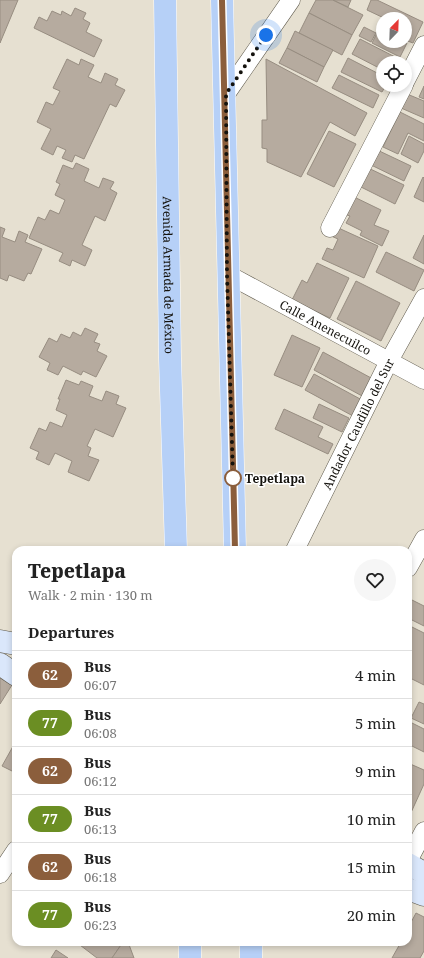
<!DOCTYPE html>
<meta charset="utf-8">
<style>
body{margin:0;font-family:"Noto Serif",serif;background:#f6f6f6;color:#222;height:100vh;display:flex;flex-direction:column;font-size:15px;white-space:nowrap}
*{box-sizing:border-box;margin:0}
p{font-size:13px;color:#767676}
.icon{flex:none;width:22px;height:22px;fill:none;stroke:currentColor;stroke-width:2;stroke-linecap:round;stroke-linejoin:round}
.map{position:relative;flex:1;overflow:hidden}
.details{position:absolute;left:12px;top:546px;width:400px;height:400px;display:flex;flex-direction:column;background:#fff;border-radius:12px;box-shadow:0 2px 6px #0003}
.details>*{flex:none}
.badge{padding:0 8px;border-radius:13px;font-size:14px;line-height:26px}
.needle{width:26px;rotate:23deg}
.controls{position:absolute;left:376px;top:12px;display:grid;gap:8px}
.controls a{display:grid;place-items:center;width:36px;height:36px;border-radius:50%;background:#fff;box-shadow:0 2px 6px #0003;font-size:20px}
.you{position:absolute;width:20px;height:20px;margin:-10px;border:3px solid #fff;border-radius:50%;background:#1a73e8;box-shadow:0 0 0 6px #1a73e833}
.map>.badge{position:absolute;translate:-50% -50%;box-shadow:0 0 0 2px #fff}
h2{padding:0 16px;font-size:15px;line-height:36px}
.round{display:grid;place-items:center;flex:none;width:42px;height:42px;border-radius:21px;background:#f6f6f6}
.head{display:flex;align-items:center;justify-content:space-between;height:68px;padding:0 16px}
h1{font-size:19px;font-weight:800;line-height:30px}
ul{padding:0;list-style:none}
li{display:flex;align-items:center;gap:12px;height:48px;padding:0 16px;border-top:1px solid #e0e0e0}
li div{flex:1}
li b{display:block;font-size:15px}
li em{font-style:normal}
li .badge{min-width:44px;font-weight:700;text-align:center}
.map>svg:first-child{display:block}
</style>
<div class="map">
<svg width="424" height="958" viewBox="0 0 424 958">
<rect width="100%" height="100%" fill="#e6e0d1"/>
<g fill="#b6ab9f" stroke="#978d81">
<path d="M 0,0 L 18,0 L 0,43 Z"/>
<path d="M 316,0 L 333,0 L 363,15 L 352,35 L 309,13 Z"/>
<path d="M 333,0 L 351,0 L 348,7 Z"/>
<path d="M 371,0 L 377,0 L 423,22 L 413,43 L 405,40 L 405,19 L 386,19 L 367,10 Z"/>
<path d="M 75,8 L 86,13 L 83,19 L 90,23 L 86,32 L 102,40 L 94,57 L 34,28 L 39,17 L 47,21 L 52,11 L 61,15 L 62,11 L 71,16 Z"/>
<path d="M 309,13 L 352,35 L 342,55 L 299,33 Z"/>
<path d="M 364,27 L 376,33 L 371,42 L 359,36 Z"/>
<path d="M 379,29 L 383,31 L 383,41 L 404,41 L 407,43 L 400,57 L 372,43 Z"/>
<path d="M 295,31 L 333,50 L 324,67 L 287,48 Z"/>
<path d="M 360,39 L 399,59 L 397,63 L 383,63 L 383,70 L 352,54 Z"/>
<path d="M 287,48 L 324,67 L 317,82 L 279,63 Z"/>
<path d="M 348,58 L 383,76 L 383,85 L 386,85 L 382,92 L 341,72 Z"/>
<path d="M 67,59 L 79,65 L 81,59 L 94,65 L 88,77 L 101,83 L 105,73 L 118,79 L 115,85 L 125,90 L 116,107 L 110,104 L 84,159 L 75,155 L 72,162 L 62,158 L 66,150 L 57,146 L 53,155 L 41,149 L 51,129 L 37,122 L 46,102 L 53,105 L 60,91 L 53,88 Z"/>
<path d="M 266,59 L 367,113 L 355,136 L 330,122 L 301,177 L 267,162 L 267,149 L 262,148 L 262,120 L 267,120 Z"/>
<path d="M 339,75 L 379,95 L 373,108 L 332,88 Z"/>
<path d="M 424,86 L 424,99 L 419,97 Z"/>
<path d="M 407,94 L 424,101 L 424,118 L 401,108 Z"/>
<path d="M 400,112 L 424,124 L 424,141 L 408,133 L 398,154 L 383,147 Z"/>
<path d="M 329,131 L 356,144 L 334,187 L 307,174 Z"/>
<path d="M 409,136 L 424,144 L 424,151 L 418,163 L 401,154 Z"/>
<path d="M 373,148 L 411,166 L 404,181 L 367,163 Z"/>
<path d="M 76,163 L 89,169 L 84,181 L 99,188 L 103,178 L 114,182 L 110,189 L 117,193 L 105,221 L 95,216 L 82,245 L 92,250 L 85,266 L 72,260 L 70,266 L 59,261 L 63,253 L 29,238 L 38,217 L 45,220 L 50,210 L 59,214 L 65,200 L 55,195 L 60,184 L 56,182 L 63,165 L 73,169 Z"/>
<path d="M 364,166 L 404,185 L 395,204 L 355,184 Z"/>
<path d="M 423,177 L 424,178 L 424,202 L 414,197 Z"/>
<path d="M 350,195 L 381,210 L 374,225 L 389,231 L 382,246 L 360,235 L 362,231 L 346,223 L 350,216 L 341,213 Z"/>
<path d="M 334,226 L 378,246 L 364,278 L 322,259 L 327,248 L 333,250 L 338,239 L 329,235 Z"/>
<path d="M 0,227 L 5,229 L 2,237 L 15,242 L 19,231 L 28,235 L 25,242 L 42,249 L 31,274 L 28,273 L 24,281 L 9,275 L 7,281 L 0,278 Z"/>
<path d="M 424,235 L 424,264 L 413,258 Z"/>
<path d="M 386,252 L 424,270 L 414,291 L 376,272 Z"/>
<path d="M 317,263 L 349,278 L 330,318 L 292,300 L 302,280 L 307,283 Z"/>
<path d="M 356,281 L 400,303 L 381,341 L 337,319 Z"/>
<path d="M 85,328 L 98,334 L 94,342 L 100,344 L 97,351 L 107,356 L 96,377 L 83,371 L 81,375 L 63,366 L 58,375 L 47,370 L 50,363 L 39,357 L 49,338 L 57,342 L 61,334 L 70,338 L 73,332 L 81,336 Z"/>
<path d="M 292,335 L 320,348 L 302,387 L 274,375 Z"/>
<path d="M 323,352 L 373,379 L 364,397 L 314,370 Z"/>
<path d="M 314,374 L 362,400 L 353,416 L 305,390 Z"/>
<path d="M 66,380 L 79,385 L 81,381 L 93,386 L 89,396 L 102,401 L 106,391 L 119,396 L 116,404 L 126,408 L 113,437 L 95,429 L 87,446 L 91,448 L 88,456 L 99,460 L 89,481 L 68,472 L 72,461 L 55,453 L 49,465 L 36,459 L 39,452 L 30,448 L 39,428 L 46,431 L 50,422 L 62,427 L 67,415 L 56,410 L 60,399 L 58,399 Z"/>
<path d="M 319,404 L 349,418 L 342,432 L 313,418 Z"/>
<path d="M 284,409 L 323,427 L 318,437 L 333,444 L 328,454 L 275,429 Z"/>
<path d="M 408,598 L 424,606 L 424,626 L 408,618 Z"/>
<path d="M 408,625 L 424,633 L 424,685 L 408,677 Z"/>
<path d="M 0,678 L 12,685 L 0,704 Z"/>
<path d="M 419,702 L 424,704 L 424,724 L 411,718 Z"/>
<path d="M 408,721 L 424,729 L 424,752 L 408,744 Z"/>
<path d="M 16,741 L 16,773 L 2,766 Z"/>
<path d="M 408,763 L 424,770 L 424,784 L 409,817 Z"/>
<path d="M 416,913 L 424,917 L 424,951 L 420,958 L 392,958 L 401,942 L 408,942 L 408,928 Z"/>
<path d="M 76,942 L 117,942 L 121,945 L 112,958 L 97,958 Z"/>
<path d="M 123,942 L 128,942 L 134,958 L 112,958 Z"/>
<path d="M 56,950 L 68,958 L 51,958 Z"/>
</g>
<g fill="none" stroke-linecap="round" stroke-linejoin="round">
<g stroke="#5f5a4d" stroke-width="19">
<g id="street">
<path d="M 405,82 L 424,45"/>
<path d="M 226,94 L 291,0"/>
<path d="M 330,228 L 404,85"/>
<path id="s1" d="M 227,274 L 424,380"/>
<path id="s2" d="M 295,550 L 389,361 L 424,298"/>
<path d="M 408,568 L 424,539"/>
<path d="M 408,861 L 424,831"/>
<path d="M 0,874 L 16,850"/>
</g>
</g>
<g stroke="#5f5a4d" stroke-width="23">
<g id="secondary">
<path d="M 0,641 L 16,644"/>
<path d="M 0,664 L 16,675"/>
<path d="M 408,864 L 424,873"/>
<path d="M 408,889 L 424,895"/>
</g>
</g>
<g stroke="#fff" stroke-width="23">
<g id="primary">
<path id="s3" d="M 165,0 L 170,358 L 176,550"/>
<path d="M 222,0 L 235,550"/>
<path d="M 190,942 L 190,958"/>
<path d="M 251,942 L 251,958"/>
</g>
</g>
<use href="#street" stroke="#fff" stroke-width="18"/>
<use href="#secondary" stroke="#dae7fb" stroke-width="22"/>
<use href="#primary" stroke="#b6d0f7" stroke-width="22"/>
</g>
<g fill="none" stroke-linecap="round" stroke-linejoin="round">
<g stroke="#fff" stroke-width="9">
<path id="line" d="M 222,0 L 235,550"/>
</g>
<use href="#line" stroke="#8b5e3c" stroke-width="6"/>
<path stroke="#14120d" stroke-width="4" stroke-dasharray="0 7.2" d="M 233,478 L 227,274 L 226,94 L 266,35"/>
</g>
<circle fill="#fff" stroke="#8b5e3c" stroke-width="2" cx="233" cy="478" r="8"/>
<g text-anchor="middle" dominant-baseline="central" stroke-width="3" stroke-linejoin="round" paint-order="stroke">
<g font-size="12" fill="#14120d" stroke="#fff">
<text stroke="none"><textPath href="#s3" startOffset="275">Avenida Armada de México</textPath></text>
<text stroke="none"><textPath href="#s1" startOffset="112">Calle Anenecuilco</textPath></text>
<text stroke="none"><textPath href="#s2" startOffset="141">Andador Caudillo del Sur</textPath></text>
</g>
<g font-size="12" font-weight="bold" fill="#14120d" stroke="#fff" text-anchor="start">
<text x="245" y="478">Tepetlapa</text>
</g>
</g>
</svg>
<div class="controls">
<a><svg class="needle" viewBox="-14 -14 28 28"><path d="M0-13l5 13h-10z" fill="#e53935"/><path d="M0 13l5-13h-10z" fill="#767676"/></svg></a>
<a><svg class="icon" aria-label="locate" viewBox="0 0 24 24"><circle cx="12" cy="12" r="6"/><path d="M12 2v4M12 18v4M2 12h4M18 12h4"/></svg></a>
</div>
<div class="you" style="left:266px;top:35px"></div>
<section class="details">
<div class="head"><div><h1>Tepetlapa</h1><p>Walk · 2 min · 130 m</p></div><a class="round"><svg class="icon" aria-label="heart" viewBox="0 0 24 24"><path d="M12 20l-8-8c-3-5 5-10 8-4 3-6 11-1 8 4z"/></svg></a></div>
<h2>Departures</h2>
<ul>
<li><span class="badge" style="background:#8b5e3c;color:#fff">62</span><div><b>Bus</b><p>06:07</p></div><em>4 min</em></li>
<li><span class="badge" style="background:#6b8e23;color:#fff">77</span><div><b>Bus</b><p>06:08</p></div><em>5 min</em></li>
<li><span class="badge" style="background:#8b5e3c;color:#fff">62</span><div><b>Bus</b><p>06:12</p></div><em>9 min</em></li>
<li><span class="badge" style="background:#6b8e23;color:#fff">77</span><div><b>Bus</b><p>06:13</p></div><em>10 min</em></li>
<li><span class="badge" style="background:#8b5e3c;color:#fff">62</span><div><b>Bus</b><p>06:18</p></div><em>15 min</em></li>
<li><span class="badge" style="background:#6b8e23;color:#fff">77</span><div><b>Bus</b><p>06:23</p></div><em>20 min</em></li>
</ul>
</section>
</div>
